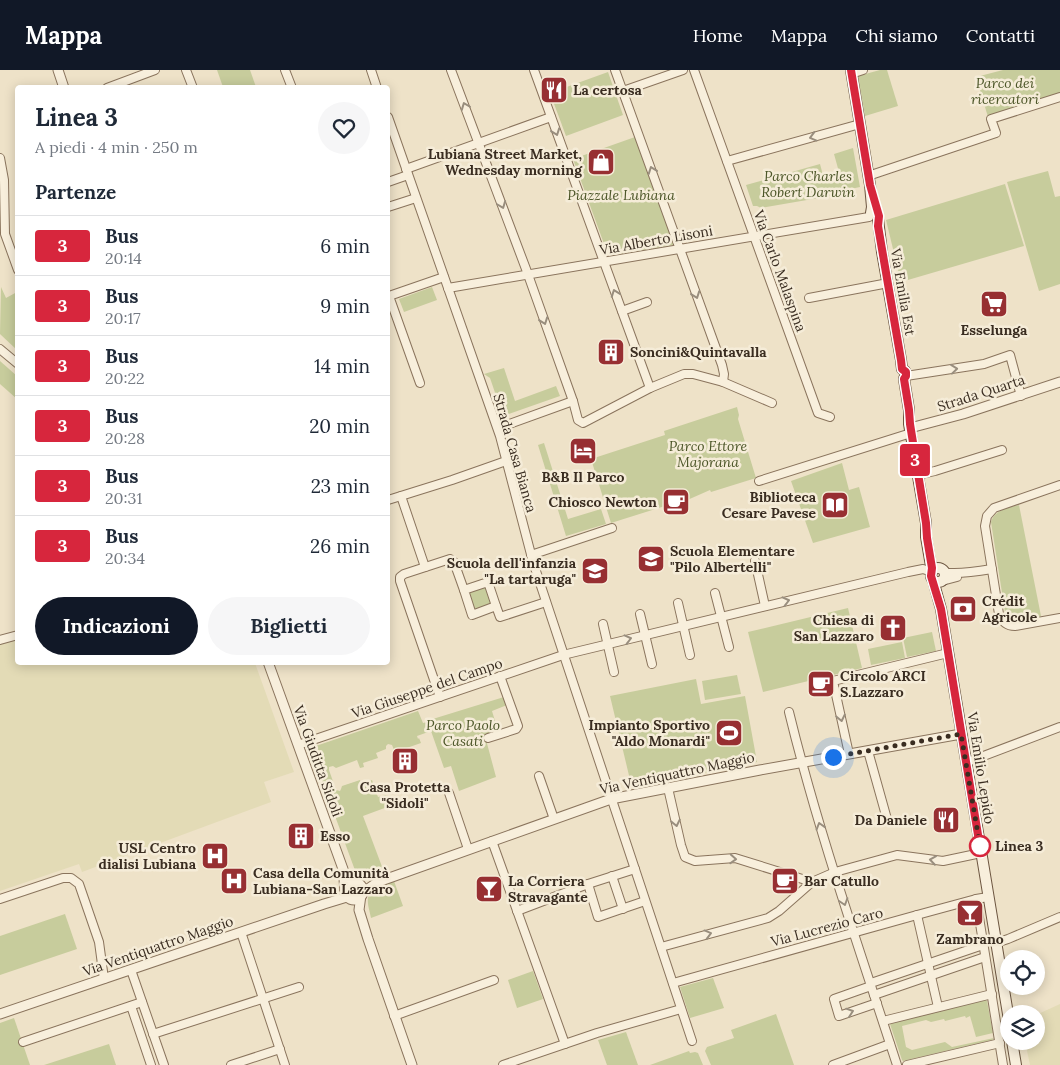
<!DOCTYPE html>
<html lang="it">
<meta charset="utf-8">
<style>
body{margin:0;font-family:Lora,serif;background:#f6f6f7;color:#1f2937;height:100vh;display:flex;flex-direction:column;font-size:19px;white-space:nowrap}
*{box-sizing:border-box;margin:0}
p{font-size:16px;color:#747a83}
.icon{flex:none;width:28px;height:28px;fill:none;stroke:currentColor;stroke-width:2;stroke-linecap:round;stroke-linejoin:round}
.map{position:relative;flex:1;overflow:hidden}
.panel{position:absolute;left:15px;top:15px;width:375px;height:580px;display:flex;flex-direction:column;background:#fff;border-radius:5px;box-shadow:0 2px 12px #0003}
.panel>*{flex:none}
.badge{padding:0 10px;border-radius:4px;font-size:18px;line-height:32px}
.controls{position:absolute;left:1000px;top:880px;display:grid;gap:10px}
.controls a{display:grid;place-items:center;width:45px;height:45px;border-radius:50%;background:#fff;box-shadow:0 2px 12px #0003;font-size:25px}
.you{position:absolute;width:25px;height:25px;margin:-12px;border:4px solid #fff;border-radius:50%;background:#1a73e8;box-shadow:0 0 0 8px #1a73e833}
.map>.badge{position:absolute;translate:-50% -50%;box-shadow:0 0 0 2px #fff}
h2{padding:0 20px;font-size:19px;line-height:45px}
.round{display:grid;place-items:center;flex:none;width:52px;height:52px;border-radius:26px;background:#f6f6f7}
.headline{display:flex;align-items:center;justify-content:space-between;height:85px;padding:0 20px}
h1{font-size:24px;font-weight:800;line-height:38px}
.cta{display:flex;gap:10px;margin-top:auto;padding:10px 20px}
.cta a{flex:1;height:58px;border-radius:30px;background:#111827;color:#fff;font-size:20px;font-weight:800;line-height:58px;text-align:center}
.cta a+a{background:#f6f6f7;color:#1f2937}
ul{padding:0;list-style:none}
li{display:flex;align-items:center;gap:15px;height:60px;padding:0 20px;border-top:1px solid #e0e1e3}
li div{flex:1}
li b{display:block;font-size:19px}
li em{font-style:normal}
li .badge{min-width:55px;font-weight:700;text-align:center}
header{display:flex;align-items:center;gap:30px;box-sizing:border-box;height:70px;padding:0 25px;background:#111827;color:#fff}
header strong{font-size:24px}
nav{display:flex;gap:28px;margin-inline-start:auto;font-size:18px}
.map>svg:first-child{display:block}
</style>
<header>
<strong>Mappa</strong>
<nav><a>Home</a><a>Mappa</a><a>Chi siamo</a><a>Contatti</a></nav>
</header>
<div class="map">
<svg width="1060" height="995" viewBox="0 0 1060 995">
<rect width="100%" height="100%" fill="#eee2c8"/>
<g fill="#e3dbb6">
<path d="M 17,568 L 18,592 L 255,593 L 294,702 L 264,712 L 271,732 L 82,802 L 79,794 L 0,821 L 0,574 Z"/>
<path d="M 1060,934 L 1060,995 L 1030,995 L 1025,971 L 1036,971 L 1036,945 Z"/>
</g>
<g fill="#c7cc9c">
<path d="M 217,0 L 250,0 L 256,17 L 223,17 Z"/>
<path d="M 880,0 L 887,0 L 898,36 L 865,46 L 858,6 Z"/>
<path d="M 1003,0 L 1060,0 L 1060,24 L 988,47 L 976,7 Z"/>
<path d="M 608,2 L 623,45 L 566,66 L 550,23 Z"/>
<path d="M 635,67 L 674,175 L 612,185 L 607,182 L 573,89 Z"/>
<path d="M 853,78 L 860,117 L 836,122 L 836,125 L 761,138 L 757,136 L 753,136 L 746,115 L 820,94 L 824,109 L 825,111 C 832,110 835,108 839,102 L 834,84 Z"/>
<path d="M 1048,101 L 1055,127 L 1060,126 L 1060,214 L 1039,221 L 1007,112 Z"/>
<path d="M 1005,114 L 1024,176 L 901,212 L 886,150 Z"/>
<path d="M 1,217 L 6,228 L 17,222 L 17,280 L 0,264 Z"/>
<path d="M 432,217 L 437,230 L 404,242 L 399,229 Z"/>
<path d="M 0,291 L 17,306 L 17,329 L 0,314 Z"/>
<path d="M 504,298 L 515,331 L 556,316 L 560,326 L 503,346 L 490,308 L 484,304 Z"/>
<path d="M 737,337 L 739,345 L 738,349 L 756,408 L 711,422 L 710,420 L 667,439 L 665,436 L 611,453 L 591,389 L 665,365 L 664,361 Z"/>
<path d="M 544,373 L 568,449 L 601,439 L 606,454 L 566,466 L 538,375 Z"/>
<path d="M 842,393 L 849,420 L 859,417 L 870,457 L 813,473 L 791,411 Z"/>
<path d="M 1019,435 L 1041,546 C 1029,548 1011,555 1005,542 L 991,452 C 995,439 1008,438 1019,435 Z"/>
<path d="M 486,516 L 492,535 L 475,541 L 468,522 Z"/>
<path d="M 848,538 L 862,598 L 763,622 L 748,562 Z"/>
<path d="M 932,562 L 936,581 L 907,587 L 903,568 Z"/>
<path d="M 902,572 L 905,588 L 871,595 L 868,579 Z"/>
<path d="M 737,605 L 741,624 L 705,630 L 702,611 Z"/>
<path d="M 696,609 L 701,634 L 745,626 L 757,692 L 632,718 L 610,626 Z"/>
<path d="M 504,627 L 507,635 L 492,641 L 498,661 L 485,666 L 496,707 L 493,708 L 459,721 L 451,696 L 444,698 L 431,661 L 417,666 L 418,669 L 419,668 L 421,673 L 395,682 L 392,675 L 388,674 L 386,676 L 386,679 L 376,683 L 378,688 L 363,693 L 364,697 L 360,698 L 357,690 L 336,698 L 333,696 L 329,697 L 329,700 L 336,720 L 340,721 L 341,719 L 342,716 L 360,710 L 361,714 L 372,710 L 378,727 L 386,725 L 390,736 L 363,746 L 384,802 C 371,802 372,808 356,803 L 310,678 L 418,641 L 423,653 L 432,651 L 432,649 L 436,648 Z"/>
<path d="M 394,811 L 403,836 L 371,848 C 370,842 367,834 368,828 C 370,817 385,815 394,811 Z"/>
<path d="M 65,844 L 77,879 L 0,905 L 0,866 Z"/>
<path d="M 533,901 L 543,929 L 517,938 L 508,910 Z"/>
<path d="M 713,908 L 724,938 L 690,948 L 680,917 Z"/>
<path d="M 986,930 L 987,931 L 993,963 L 976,967 L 970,946 L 966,948 L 965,946 L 945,951 L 944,949 L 931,952 L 926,950 L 902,956 L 906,977 L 912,980 L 945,972 L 952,977 L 994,968 L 992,970 L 903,991 L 902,990 L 890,954 L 891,953 Z"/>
<path d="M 776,944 L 794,995 L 711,995 L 705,981 L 707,977 L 734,968 L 731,960 Z"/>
<path d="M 14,948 L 30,995 L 0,995 L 0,953 Z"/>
<path d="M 626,962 L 638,995 L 607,995 L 598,970 Z"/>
<path d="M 109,974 L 116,995 L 44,995 Z"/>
<path d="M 689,981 L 690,983 L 695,982 L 698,983 L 703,995 L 650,995 Z"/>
</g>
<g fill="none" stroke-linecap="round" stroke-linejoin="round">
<g stroke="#8a745d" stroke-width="10">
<g id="minor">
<path d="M 186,0 L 193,18"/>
<path d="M 285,0 L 292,18"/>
<path d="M 371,0 L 377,18"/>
<path d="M 451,0 L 526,199 L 573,331 L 578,350 L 583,353 L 650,318 L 684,304 L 693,304 L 723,312 L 772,333"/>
<path d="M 534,0 L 650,318"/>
<path d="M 615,0 L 722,295 L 724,304 L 723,312"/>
<path d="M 694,0 L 818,343 L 830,347"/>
<path d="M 851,4 L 863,0"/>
<path d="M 107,18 L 155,0"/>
<path d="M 623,21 L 683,0"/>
<path d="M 388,47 L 500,366 L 533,492 L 692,971"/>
<path d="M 0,88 L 4,110 L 5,164 L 18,200"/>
<path d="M 727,91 L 860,54"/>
<path d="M 406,99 L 551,47"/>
<path d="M 868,106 L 996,63 L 991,49 L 1060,27"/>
<path d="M 388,112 L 408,105"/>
<path d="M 388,137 L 416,128"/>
<path d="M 448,218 L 869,147"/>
<path d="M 809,228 L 883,214"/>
<path d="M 622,241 L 647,232"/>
<path d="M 0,279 L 18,294"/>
<path d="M 906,306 L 984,294 L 1010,285 L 1021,326"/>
<path d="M 420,313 L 389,226 L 444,207"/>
<path d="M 504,356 L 573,331"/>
<path d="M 918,405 L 935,401 L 1002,380"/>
<path d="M 759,411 L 911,363"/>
<path d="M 1060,415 L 994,438 L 987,446 L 985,456 L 999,544 C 1002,552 1007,556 1015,556 L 1060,548"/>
<path d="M 401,426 L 425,497"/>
<path d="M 388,430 L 452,410 L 506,391"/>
<path d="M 531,485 L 612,458"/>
<path d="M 755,491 L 765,536"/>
<path d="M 944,502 C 955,505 980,501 992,499"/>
<path d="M 942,511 L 957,507"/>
<path d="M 488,512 L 496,536 L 472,545 L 464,520 Z"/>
<path d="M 715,523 L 729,577"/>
<path d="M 678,533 L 690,585"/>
<path d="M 496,536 L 500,547 L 546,532"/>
<path d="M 640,544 L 652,594"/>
<path d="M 603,554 L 614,602"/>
<path d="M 0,570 L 18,565"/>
<path d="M 440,627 L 400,511 L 400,507 L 404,504 L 450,489 L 454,492 L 464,520"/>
<path d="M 789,642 C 818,761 859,878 897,995"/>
<path d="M 488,668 L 516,659 L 518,656 L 500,606"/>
<path d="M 298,675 L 563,585 L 908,502 L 923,499 L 932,502"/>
<path d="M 868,681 L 887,749"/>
<path d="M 849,684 L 833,611 L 948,583"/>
<path d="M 966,692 L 973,690 L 1060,657"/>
<path d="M 539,706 L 554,749"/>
<path d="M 668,718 L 681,775 L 685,787 L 695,791 L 735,788 L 812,812 L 835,802 L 897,785 L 943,791 L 981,783"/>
<path d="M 449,723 L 468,779"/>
<path d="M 492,771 L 565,974"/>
<path d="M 612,806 L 623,839"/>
<path d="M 588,814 L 598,847 L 645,831"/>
<path d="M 0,829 L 63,808 L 71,808 L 79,814 L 99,872 L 104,909"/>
<path d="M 976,829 L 1003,995"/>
<path d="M 517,841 L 588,814 L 635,799"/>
<path d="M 917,845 L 938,937"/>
<path d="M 241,862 L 285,995"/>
<path d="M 996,873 L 1008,869 L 1060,847"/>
<path d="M 661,877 L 768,848 L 779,841 L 812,812"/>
<path d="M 131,900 L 164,995"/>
<path d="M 673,913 L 917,845 L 976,829 L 988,827"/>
<path d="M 871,913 L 983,875"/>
<path d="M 871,916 L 834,929 L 839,946 L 877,933"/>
<path d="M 874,925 L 985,887"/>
<path d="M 131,936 L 151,995"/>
<path d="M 394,946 L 494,910"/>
<path d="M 883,951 L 992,924"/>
<path d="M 153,964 L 299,917"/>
<path d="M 23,972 L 142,932"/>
<path d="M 231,995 L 280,979"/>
<path d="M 503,995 L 597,963 L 681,939"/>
<path d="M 833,995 L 890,974"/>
<path d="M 907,995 L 1000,973"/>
</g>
</g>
<g stroke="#8a745d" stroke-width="11">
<g id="tertiary">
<path d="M 58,0 L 64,18"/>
<path d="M 910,358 L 963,344 L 1060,312"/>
<path d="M 268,592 L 343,799 L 345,820"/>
<circle cx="354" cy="821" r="9"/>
<path d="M 362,823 L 378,812 L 611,729 L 760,700 L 961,664"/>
<path d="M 361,825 L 359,840 L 368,869 L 412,995"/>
<path d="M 0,944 L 324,834 L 347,827"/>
</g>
</g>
<g stroke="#6c5540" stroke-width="12">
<g id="secondary">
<path d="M 851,0 L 870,115 L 872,137 L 871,143"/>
<path d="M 878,149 L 882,182 L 901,290 L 902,299 L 905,301 L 906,304 L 904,309 L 909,340 L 909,354 L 926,453 L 926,467 L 932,502"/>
<circle cx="938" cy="505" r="7"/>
<path d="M 933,510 L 941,539 L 1009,950"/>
<path d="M 1012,971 L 1016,995"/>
</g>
</g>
<use href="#minor" stroke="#f8efdc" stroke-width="8"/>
<use href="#tertiary" stroke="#f8efdc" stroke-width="9"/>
<use href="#secondary" stroke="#f8efdc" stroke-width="10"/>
</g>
<defs><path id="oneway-chevron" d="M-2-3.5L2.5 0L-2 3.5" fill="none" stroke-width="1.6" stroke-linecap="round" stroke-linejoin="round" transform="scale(1.25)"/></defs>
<g stroke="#998e7e">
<use href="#oneway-chevron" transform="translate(465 36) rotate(-111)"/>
<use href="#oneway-chevron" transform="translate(556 62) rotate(70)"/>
<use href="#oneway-chevron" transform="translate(813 67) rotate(165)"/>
<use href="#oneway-chevron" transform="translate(652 100) rotate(-110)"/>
<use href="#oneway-chevron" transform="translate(502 135) rotate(69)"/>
<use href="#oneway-chevron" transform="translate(615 223) rotate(-110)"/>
<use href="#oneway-chevron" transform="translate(696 225) rotate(70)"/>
<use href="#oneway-chevron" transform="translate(544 251) rotate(70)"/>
<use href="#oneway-chevron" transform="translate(954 299) rotate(-6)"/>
<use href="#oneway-chevron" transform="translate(786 531) rotate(-14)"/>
<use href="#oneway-chevron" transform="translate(628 569) rotate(-14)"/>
<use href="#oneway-chevron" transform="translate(841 648) rotate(78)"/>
<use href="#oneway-chevron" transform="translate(676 753) rotate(78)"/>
<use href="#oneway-chevron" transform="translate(820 756) rotate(-107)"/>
<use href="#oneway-chevron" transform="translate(733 789) rotate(3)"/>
<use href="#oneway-chevron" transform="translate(933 790) rotate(-172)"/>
<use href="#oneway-chevron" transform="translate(844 832) rotate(72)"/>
<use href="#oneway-chevron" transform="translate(708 864) rotate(-15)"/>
<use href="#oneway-chevron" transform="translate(850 942) rotate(-19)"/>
</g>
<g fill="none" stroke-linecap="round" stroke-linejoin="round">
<g stroke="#fff" stroke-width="11">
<path id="line" d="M 851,0 L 870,115 L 879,146 L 878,156 L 901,290 L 902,299 L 906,302 L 906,306 L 904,309 L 909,340 L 910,354 L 926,453 L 927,468 L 932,498 L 931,506 L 941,539 L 981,783"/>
</g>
<use href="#line" stroke="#d7263d" stroke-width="8"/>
<path stroke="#3a2d21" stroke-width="5" stroke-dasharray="0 9" d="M 833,687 L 961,664 L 980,776"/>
</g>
<defs>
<g id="restaurant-square" transform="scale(1.4375)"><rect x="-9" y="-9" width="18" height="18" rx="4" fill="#972f32" stroke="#f5ecd8"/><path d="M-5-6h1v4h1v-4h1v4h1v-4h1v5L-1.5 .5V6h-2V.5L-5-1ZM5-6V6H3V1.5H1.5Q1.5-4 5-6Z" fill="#fff"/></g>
<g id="shop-square" transform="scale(1.4375)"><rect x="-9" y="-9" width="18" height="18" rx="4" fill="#972f32" stroke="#f5ecd8"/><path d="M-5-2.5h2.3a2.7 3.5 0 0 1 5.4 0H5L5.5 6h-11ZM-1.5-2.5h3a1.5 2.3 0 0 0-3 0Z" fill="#fff"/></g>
<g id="supermarket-square" transform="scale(1.4375)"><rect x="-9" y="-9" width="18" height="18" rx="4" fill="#972f32" stroke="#f5ecd8"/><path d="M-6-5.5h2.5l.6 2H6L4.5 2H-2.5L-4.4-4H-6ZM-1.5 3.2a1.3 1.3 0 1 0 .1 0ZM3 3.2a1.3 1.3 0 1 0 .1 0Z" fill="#fff"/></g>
<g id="building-square" transform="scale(1.4375)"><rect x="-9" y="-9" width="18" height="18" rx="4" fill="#972f32" stroke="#f5ecd8"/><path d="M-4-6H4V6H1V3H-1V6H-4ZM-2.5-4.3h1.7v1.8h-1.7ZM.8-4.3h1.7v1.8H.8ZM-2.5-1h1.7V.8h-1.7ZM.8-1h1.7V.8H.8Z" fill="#fff"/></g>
<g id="hotel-square" transform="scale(1.4375)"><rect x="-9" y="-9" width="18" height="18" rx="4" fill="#972f32" stroke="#f5ecd8"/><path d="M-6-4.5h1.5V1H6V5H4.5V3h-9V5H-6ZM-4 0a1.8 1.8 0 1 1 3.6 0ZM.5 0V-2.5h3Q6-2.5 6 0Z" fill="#fff"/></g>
<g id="cafe-square" transform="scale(1.4375)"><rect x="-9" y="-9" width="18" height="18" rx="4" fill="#972f32" stroke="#f5ecd8"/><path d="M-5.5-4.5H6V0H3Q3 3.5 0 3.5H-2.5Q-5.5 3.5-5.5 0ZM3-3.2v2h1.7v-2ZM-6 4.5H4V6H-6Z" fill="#fff"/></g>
<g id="library-square" transform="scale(1.4375)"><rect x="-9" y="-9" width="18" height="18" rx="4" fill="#972f32" stroke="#f5ecd8"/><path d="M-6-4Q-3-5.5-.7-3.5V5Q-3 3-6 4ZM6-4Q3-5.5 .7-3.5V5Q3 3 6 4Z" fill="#fff"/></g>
<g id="school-square" transform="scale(1.4375)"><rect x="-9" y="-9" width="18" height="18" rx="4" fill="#972f32" stroke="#f5ecd8"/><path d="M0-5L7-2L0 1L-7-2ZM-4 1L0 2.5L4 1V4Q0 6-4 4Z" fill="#fff"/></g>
<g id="bank-square" transform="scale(1.4375)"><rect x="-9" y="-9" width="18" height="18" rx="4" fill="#972f32" stroke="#f5ecd8"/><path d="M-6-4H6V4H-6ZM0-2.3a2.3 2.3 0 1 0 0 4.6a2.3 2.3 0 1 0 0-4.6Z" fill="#fff"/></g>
<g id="church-square" transform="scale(1.4375)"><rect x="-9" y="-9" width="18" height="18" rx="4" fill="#972f32" stroke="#f5ecd8"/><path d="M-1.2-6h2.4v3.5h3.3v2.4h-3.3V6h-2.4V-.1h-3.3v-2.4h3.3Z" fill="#fff"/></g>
<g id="stadium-square" transform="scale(1.4375)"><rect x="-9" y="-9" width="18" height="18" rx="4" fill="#972f32" stroke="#f5ecd8"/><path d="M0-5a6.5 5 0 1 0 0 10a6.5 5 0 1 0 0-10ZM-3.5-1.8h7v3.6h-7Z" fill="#fff"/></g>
<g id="hospital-square" transform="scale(1.4375)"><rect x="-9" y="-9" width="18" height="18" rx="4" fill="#972f32" stroke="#f5ecd8"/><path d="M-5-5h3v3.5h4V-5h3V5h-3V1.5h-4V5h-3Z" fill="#fff"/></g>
<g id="bar-square" transform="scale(1.4375)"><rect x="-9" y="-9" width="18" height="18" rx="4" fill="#972f32" stroke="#f5ecd8"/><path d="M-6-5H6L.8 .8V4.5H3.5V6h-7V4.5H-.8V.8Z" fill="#fff"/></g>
</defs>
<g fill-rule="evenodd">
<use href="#restaurant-square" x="554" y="20"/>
<use href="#shop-square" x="601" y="92"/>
<use href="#supermarket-square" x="994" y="234"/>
<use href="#building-square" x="611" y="282"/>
<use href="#hotel-square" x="583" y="381"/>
<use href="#cafe-square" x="676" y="432"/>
<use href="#library-square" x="835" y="435"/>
<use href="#school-square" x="651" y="489"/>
<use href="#school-square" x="595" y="501"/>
<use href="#bank-square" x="963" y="539"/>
<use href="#church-square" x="893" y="558"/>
<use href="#cafe-square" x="821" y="614"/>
<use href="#stadium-square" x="729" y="663"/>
<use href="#building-square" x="405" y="691"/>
<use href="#restaurant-square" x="946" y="750"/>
<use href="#building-square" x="301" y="766"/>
<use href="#hospital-square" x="215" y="786"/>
<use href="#hospital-square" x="234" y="811"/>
<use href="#cafe-square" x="785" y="811"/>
<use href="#bar-square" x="489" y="819"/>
<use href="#bar-square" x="970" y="843"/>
</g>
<circle fill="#fff" stroke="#d7263d" stroke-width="2.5" cx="980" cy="776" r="10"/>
<g text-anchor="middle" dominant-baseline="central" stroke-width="5" stroke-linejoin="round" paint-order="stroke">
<g font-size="14" font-style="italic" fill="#4c5628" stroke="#f5ecd8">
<text x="1005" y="13">Parco dei<tspan x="1005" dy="16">ricercatori</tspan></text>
<text x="808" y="106">Parco Charles<tspan x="808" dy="16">Robert Darwin</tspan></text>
<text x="621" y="125">Piazzale Lubiana</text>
<text x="708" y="376">Parco Ettore<tspan x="708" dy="16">Majorana</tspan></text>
<text x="463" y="655">Parco Paolo<tspan x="463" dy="16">Casati</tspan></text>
</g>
<g font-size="14" font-weight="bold" fill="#3a2d21" stroke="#f5ecd8" text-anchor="start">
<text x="573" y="20">La certosa</text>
<text x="582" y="84" text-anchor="end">Lubiana Street Market,<tspan x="582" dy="16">Wednesday morning</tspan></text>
<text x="994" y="260" text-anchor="middle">Esselunga</text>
<text x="630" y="282">Soncini&amp;Quintavalla</text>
<text x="583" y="407" text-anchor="middle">B&amp;B Il Parco</text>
<text x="816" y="427" text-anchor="end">Biblioteca<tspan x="816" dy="16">Cesare Pavese</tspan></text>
<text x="657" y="432" text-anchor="end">Chiosco Newton</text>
<text x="670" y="481">Scuola Elementare<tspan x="670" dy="16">"Pilo Albertelli"</tspan></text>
<text x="576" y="493" text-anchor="end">Scuola dell'infanzia<tspan x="576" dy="16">"La tartaruga"</tspan></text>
<text x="982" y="531">Crédit<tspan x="982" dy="16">Agricole</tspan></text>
<text x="874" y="550" text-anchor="end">Chiesa di<tspan x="874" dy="16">San Lazzaro</tspan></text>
<text x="840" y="606">Circolo ARCI<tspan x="840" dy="16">S.Lazzaro</tspan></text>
<text x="710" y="655" text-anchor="end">Impianto Sportivo<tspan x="710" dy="16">"Aldo Monardi"</tspan></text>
<text x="405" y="717" text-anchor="middle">Casa Protetta<tspan x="405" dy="16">"Sidoli"</tspan></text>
<text x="927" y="750" text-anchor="end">Da Daniele</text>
<text x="320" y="766">Esso</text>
<text x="196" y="778" text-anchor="end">USL Centro<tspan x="196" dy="16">dialisi Lubiana</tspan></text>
<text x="253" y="803">Casa della Comunità<tspan x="253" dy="16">Lubiana-San Lazzaro</tspan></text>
<text x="508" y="811">La Corriera<tspan x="508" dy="16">Stravagante</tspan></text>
<text x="804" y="811">Bar Catullo</text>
<text x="970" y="869" text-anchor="middle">Zambrano</text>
</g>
<g font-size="14" fill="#3a2d21" stroke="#f5ecd8">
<text transform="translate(656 170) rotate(-10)">Via Alberto Lisoni</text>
<text transform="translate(780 201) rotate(70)">Via Carlo Malaspina</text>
<text transform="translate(903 222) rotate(80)">Via Emilia Est</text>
<text transform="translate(981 323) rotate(-18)">Strada Quarta</text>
<text transform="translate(515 383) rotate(74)">Strada Casa Bianca</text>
<text transform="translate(427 618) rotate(-19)">Via Giuseppe del Campo</text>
<text transform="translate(318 691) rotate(70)">Via Giuditta Sidoli</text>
<text transform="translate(981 698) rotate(81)">Via Emilio Lepido</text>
<text transform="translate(677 703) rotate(-12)">Via Ventiquattro Maggio</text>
<text transform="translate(827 857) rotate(-15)">Via Lucrezio Caro</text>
<text transform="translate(158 876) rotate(-19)">Via Ventiquattro Maggio</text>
</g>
<g font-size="14" font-weight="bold" fill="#3a2d21" stroke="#f5ecd8" text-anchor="start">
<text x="995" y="776">Linea 3</text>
</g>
</g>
</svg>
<div class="controls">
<a><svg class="icon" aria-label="locate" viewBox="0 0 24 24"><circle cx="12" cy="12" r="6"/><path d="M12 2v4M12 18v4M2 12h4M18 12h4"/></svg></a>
<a><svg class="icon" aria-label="layers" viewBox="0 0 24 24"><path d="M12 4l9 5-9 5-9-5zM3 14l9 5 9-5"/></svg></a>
</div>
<div class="you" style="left:833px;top:687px"></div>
<b class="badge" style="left:915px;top:390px;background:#d7263d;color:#fff">3</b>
<section class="panel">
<div class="headline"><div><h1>Linea 3</h1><p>A piedi · 4 min · 250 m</p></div><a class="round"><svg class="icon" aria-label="heart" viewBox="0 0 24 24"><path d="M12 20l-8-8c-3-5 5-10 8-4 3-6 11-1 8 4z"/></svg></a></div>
<h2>Partenze</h2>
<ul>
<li><span class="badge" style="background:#d7263d;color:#fff">3</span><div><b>Bus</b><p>20:14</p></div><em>6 min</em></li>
<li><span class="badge" style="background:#d7263d;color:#fff">3</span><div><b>Bus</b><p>20:17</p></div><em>9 min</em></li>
<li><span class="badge" style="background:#d7263d;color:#fff">3</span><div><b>Bus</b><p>20:22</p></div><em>14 min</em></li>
<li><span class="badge" style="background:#d7263d;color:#fff">3</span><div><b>Bus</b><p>20:28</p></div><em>20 min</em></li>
<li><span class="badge" style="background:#d7263d;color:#fff">3</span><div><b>Bus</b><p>20:31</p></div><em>23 min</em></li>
<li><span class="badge" style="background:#d7263d;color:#fff">3</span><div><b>Bus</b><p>20:34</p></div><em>26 min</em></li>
</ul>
<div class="cta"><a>Indicazioni</a><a>Biglietti</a></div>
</section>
</div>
